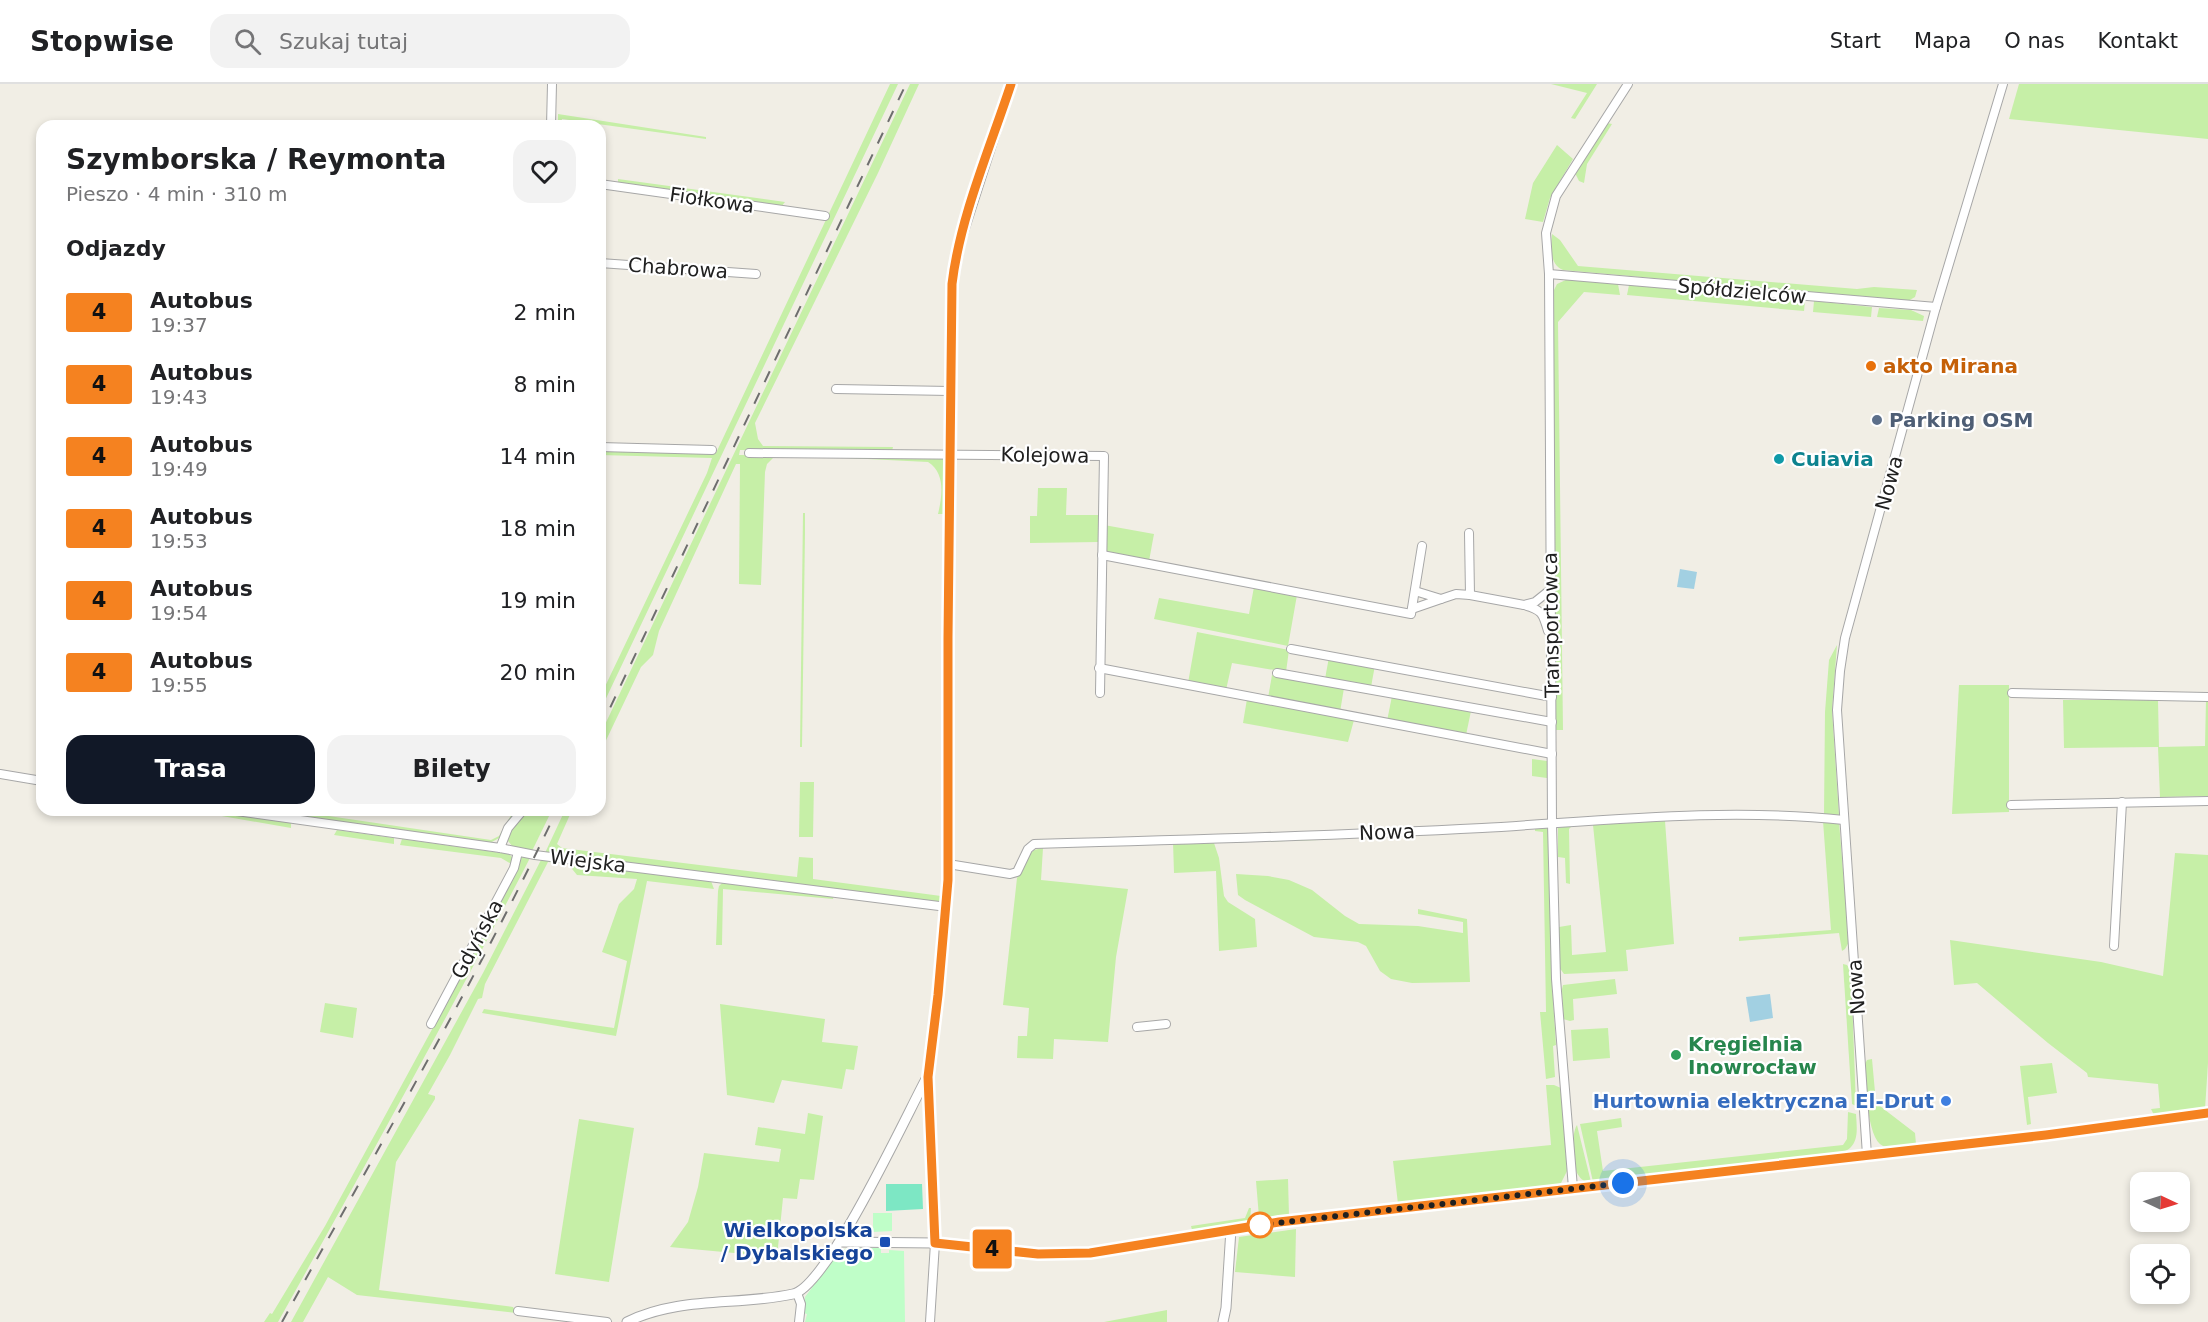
<!DOCTYPE html>
<html lang="pl">
<meta charset="utf-8">
<style>
body{margin:0;font-family:"DejaVu Sans",sans-serif;background:#f2f2f2;color:#202124;height:100vh;display:flex;flex-direction:column;font-size:22px;white-space:nowrap}
*{box-sizing:border-box;margin:0}
p{font-size:20px;color:#757577}
.icon{flex:none;width:33px;height:33px;fill:none;stroke:currentColor;stroke-width:2;stroke-linecap:round;stroke-linejoin:round}
.map{position:relative;flex:1;overflow:hidden}
.sheet{position:absolute;left:36px;top:36px;width:570px;height:696px;display:flex;flex-direction:column;background:#fff;border-radius:18px;box-shadow:0 3px 9px #0003}
.sheet>*{flex:none}
.badge{padding:0 12px;border-radius:4px;font-size:21px;line-height:39px}
.needle{width:39px;rotate:94deg}
.fabs{position:absolute;left:2130px;top:1088px;display:grid;gap:12px}
.fabs a{display:grid;place-items:center;width:60px;height:60px;border-radius:12px;background:#fff;box-shadow:0 3px 9px #0003;font-size:30px}
.you{position:absolute;width:30px;height:30px;margin:-15px;border:4px solid #fff;border-radius:50%;background:#1a73e8;box-shadow:0 0 0 9px #1a73e833}
.map>.badge{position:absolute;translate:-50% -50%;box-shadow:0 0 0 3px #fff}
h2{padding:0 30px;font-size:22px;line-height:54px}
.round{display:grid;place-items:center;flex:none;width:63px;height:63px;border-radius:18px;background:#f2f2f2}
.summary{display:flex;align-items:center;justify-content:space-between;height:102px;padding:0 30px}
h1{font-size:28px;font-weight:800;line-height:45px}
.primary-button{display:flex;gap:12px;margin-top:auto;padding:12px 30px}
.primary-button a{flex:1;height:69px;border-radius:18px;background:#111827;color:#fff;font-size:24px;font-weight:800;line-height:69px;text-align:center}
.primary-button a+a{background:#f2f2f2;color:#202124}
ul{padding:0;list-style:none}
li{display:flex;align-items:center;gap:18px;height:72px;padding:0 30px}
li div{flex:1}
li b{display:block;font-size:22px}
li em{font-style:normal}
li .badge{min-width:66px;font-weight:700;text-align:center}
header{display:flex;align-items:center;gap:36px;box-sizing:border-box;height:84px;padding:0 30px;background:#fff;border-bottom:2px solid #e0e0e0}
header strong{font-size:28px}
nav{display:flex;gap:33px;margin-inline-start:auto;font-size:21px}
.search{width:420px;height:54px;background:#f2f2f2;display:flex;align-items:center;gap:15px;box-sizing:border-box;padding:0 21px;border-radius:18px;color:#757577;font-size:22px}
.map>svg:first-child{display:block}
</style>
<header>
<strong>Stopwise</strong>
<div class="search"><svg class="icon" aria-label="search" viewBox="0 0 24 24"><circle cx="10" cy="10" r="6"/><path d="M15 15l6 6"/></svg>Szukaj tutaj</div>
<nav><a>Start</a><a>Mapa</a><a>O nas</a><a>Kontakt</a></nav>
</header>
<div class="map">
<svg width="2208" height="1238" viewBox="0 0 2208 1238">
<rect width="100%" height="100%" fill="#f1eee5"/>
<g fill="#c6efa7">
<path d="M 890,0 L 898,0 L 600,627 L 600,613 L 707,389 L 712,374 L 600,371 L 600,367 L 716,369 Z"/>
<path d="M 910,0 L 919,0 L 878,89 L 755,339 L 758,355 L 763,362 L 893,363 L 892,367 L 740,366 L 739,371 L 943,374 L 943,430 L 938,430 C 942,413 946,389 928,378 L 847,374 L 773,374 L 767,380 L 765,388 L 761,501 L 739,500 L 740,380 L 736,380 L 659,547 L 653,571 L 641,583 L 600,669 L 600,651 Z"/>
<path d="M 1551,0 L 1597,0 L 1575,35 L 1571,34 L 1587,9 Z"/>
<path d="M 2019,0 L 2208,0 L 2208,55 L 2009,35 Z"/>
<path d="M 558,30 L 706,53 L 706,55 L 562,35 L 561,42 L 558,42 Z"/>
<path d="M 1607,39 L 1612,40 L 1587,80 L 1584,99 L 1579,97 L 1575,89 Z"/>
<path d="M 1557,61 L 1573,75 L 1550,114 L 1543,138 L 1525,135 L 1533,99 Z"/>
<path d="M 618,95 L 785,118 L 781,123 L 618,101 Z"/>
<path d="M 1552,150 L 1560,156 L 1578,182 L 1857,205 L 1874,203 L 1917,206 L 1915,213 L 1908,217 L 1563,186 C 1549,180 1551,163 1552,150 Z"/>
<path d="M 1568,195 L 1618,200 L 1620,211 L 1584,208 L 1558,238 L 1563,646 L 1556,646 L 1553,208 L 1557,200 Z"/>
<path d="M 1629,201 L 1805,217 L 1804,227 L 1627,211 Z"/>
<path d="M 1814,217 L 1872,223 L 1871,233 L 1813,228 Z"/>
<path d="M 1879,224 L 1911,226 L 1924,232 L 1923,237 L 1877,233 Z"/>
<path d="M 1038,404 L 1067,404 L 1066,431 L 1098,431 L 1099,458 L 1030,459 L 1030,432 L 1037,432 Z"/>
<path d="M 803,429 L 805,429 L 805,449 L 802,663 L 800,663 Z"/>
<path d="M 1104,441 L 1154,450 L 1149,477 L 1106,469 Z"/>
<path d="M 1254,503 L 1297,511 L 1288,562 L 1154,535 L 1159,514 L 1249,530 Z"/>
<path d="M 1197,548 L 1289,566 L 1286,588 L 1232,579 L 1226,606 L 1188,599 Z"/>
<path d="M 1837,561 L 1832,626 L 1839,731 L 1824,730 L 1825,628 L 1829,576 Z"/>
<path d="M 1329,573 L 1375,581 L 1371,603 L 1325,595 Z"/>
<path d="M 1272,591 L 1344,604 L 1340,628 L 1268,614 Z"/>
<path d="M 1959,601 L 2009,601 L 2009,728 L 1952,730 Z"/>
<path d="M 1392,612 L 1471,627 L 1466,651 L 1387,637 Z"/>
<path d="M 1247,615 L 1354,636 L 1348,658 L 1243,639 Z"/>
<path d="M 2063,616 L 2158,616 L 2159,663 L 2205,662 L 2206,616 L 2208,616 L 2208,712 L 2160,713 L 2158,663 L 2064,664 Z"/>
<path d="M 1532,675 L 1547,677 L 1547,694 L 1532,692 Z"/>
<path d="M 800,698 L 814,698 L 813,753 L 799,753 Z"/>
<path d="M 254,726 L 288,726 L 491,756 L 499,752 L 514,726 L 519,726 L 501,753 L 490,759 Z"/>
<path d="M 527,726 L 552,726 L 532,767 L 513,763 L 508,757 L 509,749 Z"/>
<path d="M 565,726 L 572,726 L 557,760 L 562,764 L 797,793 L 799,773 L 813,774 L 813,795 L 941,812 L 940,818 L 545,769 Z"/>
<path d="M 218,727 L 291,738 L 291,744 L 216,731 Z"/>
<path d="M 1665,737 L 1674,860 L 1626,866 L 1628,887 L 1564,890 L 1559,883 L 1559,843 L 1571,841 L 1572,871 L 1606,868 L 1593,741 Z"/>
<path d="M 1823,737 L 1839,738 L 1849,858 L 1845,865 L 1842,867 L 1839,849 L 1739,857 L 1739,853 L 1831,846 Z"/>
<path d="M 1568,742 L 1571,743 L 1569,745 L 1570,800 L 1566,799 L 1565,774 L 1558,773 L 1558,744 Z"/>
<path d="M 1535,743 L 1545,743 L 1549,746 L 1551,882 L 1556,961 L 1553,962 L 1555,993 L 1546,995 L 1540,928 L 1546,928 L 1543,748 L 1535,747 Z"/>
<path d="M 337,746 L 394,754 L 394,760 L 334,751 Z"/>
<path d="M 1332,753 L 1332,755 L 1319,756 L 1214,759 L 1219,774 L 1224,812 L 1228,818 L 1255,835 L 1257,863 L 1219,867 L 1216,787 L 1174,789 L 1173,758 Z"/>
<path d="M 402,755 L 509,770 L 514,775 L 513,781 L 501,774 L 400,761 Z"/>
<path d="M 1043,764 L 1041,796 L 1128,805 L 1116,873 L 1108,958 L 1054,955 L 1053,975 L 1017,974 L 1018,952 L 1027,952 L 1029,924 L 1003,921 L 1017,794 L 1030,770 L 1034,766 Z"/>
<path d="M 2175,769 L 2208,771 L 2208,979 L 2205,1025 L 2154,1031 L 2151,1025 L 2160,1024 L 2158,1000 L 2088,993 L 2087,989 L 2048,959 L 1977,899 L 1954,901 L 1950,856 L 2101,878 L 2163,892 Z"/>
<path d="M 522,772 L 531,772 C 450,929 364,1084 278,1238 L 264,1238 L 270,1229 L 272,1230 L 325,1142 L 467,881 Z"/>
<path d="M 542,774 L 711,797 L 714,805 L 647,797 L 616,952 L 482,929 L 484,925 L 614,944 L 627,877 L 602,868 L 619,820 L 634,805 L 637,795 L 577,791 L 568,780 L 548,778 L 485,900 L 482,914 L 478,915 L 450,971 L 428,1010 L 435,1012 L 435,1015 L 396,1078 L 379,1206 L 513,1223 L 516,1229 L 357,1211 L 328,1193 L 303,1238 L 291,1238 L 483,889 Z"/>
<path d="M 1236,790 L 1268,792 L 1289,796 L 1312,806 L 1345,832 L 1359,840 L 1418,842 L 1463,849 L 1463,838 L 1418,830 L 1418,825 L 1467,835 L 1470,898 L 1412,899 L 1391,895 L 1380,887 L 1366,862 L 1358,858 L 1314,853 L 1245,816 L 1238,811 Z"/>
<path d="M 724,797 L 834,811 L 833,815 L 723,805 L 722,861 L 716,861 L 718,807 L 719,802 Z"/>
<path d="M 1843,880 L 1847,881 L 1851,887 L 1856,1022 L 1852,1020 Z"/>
<path d="M 1615,895 L 1617,910 L 1573,915 L 1574,936 L 1570,937 L 1563,935 L 1562,905 L 1563,901 Z"/>
<path d="M 325,919 L 357,924 L 353,954 L 320,948 Z"/>
<path d="M 720,920 L 825,935 L 822,958 L 858,962 L 854,986 L 846,985 L 842,1005 L 782,996 L 774,1019 L 727,1011 Z"/>
<path d="M 1608,944 L 1610,974 L 1573,977 L 1571,946 Z"/>
<path d="M 1872,975 L 1876,1019 L 1915,1049 L 1916,1060 C 1907,1061 1891,1066 1883,1062 C 1866,1054 1866,997 1865,980 L 1867,976 Z"/>
<path d="M 2052,979 L 2057,1009 L 2028,1013 L 2031,1040 L 2027,1041 L 2020,982 Z"/>
<path d="M 1546,1001 L 1554,1001 L 1561,1004 L 1567,1087 L 1561,1099 L 1554,1102 L 1398,1120 L 1393,1077 L 1551,1061 Z"/>
<path d="M 1848,1028 L 1856,1030 C 1857,1046 1860,1064 1840,1069 L 1629,1093 L 1628,1088 L 1621,1089 L 1622,1094 L 1593,1098 L 1580,1040 L 1621,1034 L 1622,1043 L 1597,1047 L 1603,1087 L 1843,1061 L 1847,1055 Z"/>
<path d="M 808,1029 L 823,1032 L 814,1096 L 800,1095 L 797,1115 L 783,1114 L 777,1173 L 670,1163 L 688,1138 L 698,1103 L 704,1069 L 779,1078 L 781,1065 L 755,1061 L 758,1043 L 805,1050 Z"/>
<path d="M 579,1035 L 634,1044 L 609,1198 L 555,1190 Z"/>
<path d="M 1577,1041 L 1591,1098 C 1586,1098 1582,1097 1579,1092 C 1572,1084 1571,1049 1577,1041 Z"/>
<path d="M 1288,1095 L 1289,1132 L 1261,1136 L 1259,1133 L 1256,1097 Z"/>
<path d="M 1249,1124 L 1251,1124 L 1250,1137 L 1192,1146 L 1191,1142 L 1245,1134 Z"/>
<path d="M 1296,1145 L 1295,1193 L 1235,1188 L 1239,1153 Z"/>
<path d="M 1167,1226 L 1167,1238 L 1104,1238 Z"/>
</g>
<g fill="#bffec8">
<path d="M 873,1129 L 892,1129 L 892,1147 L 873,1148 Z"/>
<path d="M 847,1164 L 881,1164 L 881,1169 L 889,1169 L 889,1166 L 904,1167 L 905,1238 L 805,1238 L 807,1230 L 803,1229 L 805,1213 L 839,1168 Z"/>
</g>
<path fill="#7de7c4" d="M 886,1100 L 922,1100 L 923,1125 L 886,1127 Z"/>
<g fill="#a2d0e2">
<path d="M 1680,485 L 1697,488 L 1694,505 L 1677,503 Z"/>
<path d="M 1770,910 L 1773,934 L 1750,938 L 1746,913 Z"/>
</g>
<g fill="none" stroke-linecap="round" stroke-linejoin="round">
<g stroke="#a7a7a7" stroke-width="10">
<g id="minor">
<path d="M 551,42 L 552,0"/>
<path d="M 600,100 L 825,132"/>
<path d="M 600,179 L 756,190"/>
<path d="M 1549,190 L 1936,223"/>
<path d="M 836,305 L 950,307"/>
<path d="M 600,363 L 712,366"/>
<path d="M 749,369 L 1104,372 L 1100,609"/>
<path d="M 1102,471 L 1411,530 L 1422,462"/>
<path d="M 1470,511 L 1524,521"/>
<path d="M 1441,515 L 1456,510 L 1470,511 L 1469,449"/>
<path d="M 1412,525 L 1441,515 L 1415,507"/>
<path d="M 1548,547 C 1543,529 1542,526 1524,521 L 1535,518 L 1550,506"/>
<path d="M 1291,565 L 1552,613"/>
<path d="M 1099,584 L 1552,670"/>
<path d="M 1277,589 L 1552,638"/>
<path d="M 2012,609 L 2208,613"/>
<path d="M 0,690 L 42,697"/>
<path d="M 2011,721 L 2208,717"/>
<path d="M 229,726 L 500,764 L 535,771 L 947,823"/>
<path d="M 500,764 L 508,744 L 523,726"/>
<path d="M 948,780 L 1010,790 L 1017,788 L 1028,765 L 1034,760 C 1184,756 1333,752 1482,744 C 1601,737 1725,723 1844,736"/>
<path d="M 2114,862 L 2122,718"/>
<path d="M 431,940 L 514,784 L 518,768"/>
<path d="M 1137,943 L 1166,940"/>
<path d="M 1867,1071 L 1837,626 L 1840,587 L 1845,554 L 1936,223 L 2003,0"/>
<path d="M 1573,1104 L 1556,895 L 1552,740 L 1549,190 L 1546,149 L 1556,112 L 1628,0"/>
<path d="M 797,1209 L 801,1220 L 799,1238"/>
<path d="M 518,1227 L 607,1238"/>
<path d="M 930,1238 L 935,1159"/>
</g>
</g>
<g stroke="#a7a7a7" stroke-width="11">
<g id="tertiary">
<path d="M 841,1158 L 935,1159 L 1038,1170 L 1090,1169 L 1279,1138 L 2046,1051 L 2208,1029"/>
<path d="M 935,1159 L 928,993 L 938,911 L 948,796 L 947,577 L 952,200 L 961,155 L 1011,0"/>
<path d="M 627,1238 C 679,1212 738,1222 793,1210 C 827,1203 906,1032 926,995"/>
<path d="M 1223,1238 L 1226,1224 L 1231,1145"/>
</g>
</g>
<use href="#minor" stroke="#fff" stroke-width="8"/>
<use href="#tertiary" stroke="#fff" stroke-width="9"/>
<g stroke="#6e6e6e" stroke-width="2" stroke-dasharray="12 12" stroke-linecap="butt">
<path d="M 600,645 L 906,0"/>
<path d="M 282,1238 C 375,1069 474,901 557,726"/>
</g>
</g>
<g fill="none" stroke-linecap="round" stroke-linejoin="round">
<g stroke="#fff" stroke-width="14">
<path id="line" d="M 1011,0 C 990,64 960,133 952,200 L 948,554 L 948,796 L 938,911 L 928,993 L 935,1159 L 1038,1170 L 1090,1169 L 1279,1138 L 2046,1051 L 2208,1029"/>
</g>
<use href="#line" stroke="#f58220" stroke-width="9"/>
<path stroke="#202020" stroke-width="6" stroke-dasharray="0 10.8" d="M 1260,1141 L 1623,1099"/>
</g>
<circle fill="#e8710a" stroke="#fff" stroke-width="2" cx="1871" cy="282" r="6"/>
<circle fill="#5c6f8a" stroke="#fff" stroke-width="2" cx="1877" cy="336" r="6"/>
<circle fill="#0f9aa8" stroke="#fff" stroke-width="2" cx="1779" cy="375" r="6"/>
<circle fill="#2e9e5b" stroke="#fff" stroke-width="2" cx="1676" cy="971" r="6"/>
<circle fill="#3f7fe0" stroke="#fff" stroke-width="2" cx="1946" cy="1017" r="6"/>
<circle fill="#fff" stroke="#f58220" stroke-width="3" cx="1260" cy="1141" r="12"/>
<rect fill="#1a4fb4" stroke="#fff" stroke-width="2" x="879" y="1152" width="12" height="12" rx="3"/>
<g text-anchor="middle" dominant-baseline="central" stroke-width="4.5" stroke-linejoin="round" paint-order="stroke">
<g font-size="20" fill="#202020" stroke="#fff">
<text transform="translate(712 116) rotate(8)">Fiołkowa</text>
<text transform="translate(678 184) rotate(4)">Chabrowa</text>
<text transform="translate(1742 207) rotate(5)">Spółdzielców</text>
<text transform="translate(1045 371) rotate(1)">Kolejowa</text>
<text transform="translate(1889 399) rotate(-75)">Nowa</text>
<text transform="translate(1551 541) rotate(-91)">Transportowca</text>
<text transform="translate(1387 748) rotate(-2)">Nowa</text>
<text transform="translate(588 777) rotate(7)">Wiejska</text>
<text transform="translate(477 855) rotate(-62)">Gdyńska</text>
<text transform="translate(1856 903) rotate(-94)">Nowa</text>
</g>
<g font-size="20" font-weight="bold" fill="#c56008" stroke="#fff" text-anchor="start">
<text x="1883" y="282">akto Mirana</text>
</g>
<g font-size="20" font-weight="bold" fill="#4e5e75" stroke="#fff" text-anchor="start">
<text x="1889" y="336">Parking OSM</text>
</g>
<g font-size="20" font-weight="bold" fill="#0d838f" stroke="#fff" text-anchor="start">
<text x="1791" y="375">Cuiavia</text>
</g>
<g font-size="20" font-weight="bold" fill="#27864d" stroke="#fff" text-anchor="start">
<text x="1688" y="960">Kręgielnia<tspan x="1688" dy="23">Inowrocław</tspan></text>
</g>
<g font-size="20" font-weight="bold" fill="#366cbe" stroke="#fff" text-anchor="end">
<text x="1934" y="1017">Hurtownia elektryczna El-Drut</text>
</g>
<g font-size="20" font-weight="bold" fill="#164399" stroke="#fff" text-anchor="end">
<text x="873" y="1146">Wielkopolska<tspan x="873" dy="23">/ Dybalskiego</tspan></text>
</g>
</g>
</svg>
<div class="fabs">
<a><svg class="needle" viewBox="-14 -14 28 28"><path d="M0-13l5 13h-10z" fill="#e53935"/><path d="M0 13l5-13h-10z" fill="#757577"/></svg></a>
<a><svg class="icon" aria-label="locate" viewBox="0 0 24 24"><circle cx="12" cy="12" r="6"/><path d="M12 2v4M12 18v4M2 12h4M18 12h4"/></svg></a>
</div>
<div class="you" style="left:1623px;top:1099px"></div>
<b class="badge" style="left:992px;top:1165px;background:#f58220;color:#111">4</b>
<section class="sheet">
<div class="summary"><div><h1>Szymborska / Reymonta</h1><p>Pieszo · 4 min · 310 m</p></div><a class="round"><svg class="icon" aria-label="heart" viewBox="0 0 24 24"><path d="M12 20l-8-8c-3-5 5-10 8-4 3-6 11-1 8 4z"/></svg></a></div>
<h2>Odjazdy</h2>
<ul>
<li><span class="badge" style="background:#f58220;color:#111">4</span><div><b>Autobus</b><p>19:37</p></div><em>2 min</em></li>
<li><span class="badge" style="background:#f58220;color:#111">4</span><div><b>Autobus</b><p>19:43</p></div><em>8 min</em></li>
<li><span class="badge" style="background:#f58220;color:#111">4</span><div><b>Autobus</b><p>19:49</p></div><em>14 min</em></li>
<li><span class="badge" style="background:#f58220;color:#111">4</span><div><b>Autobus</b><p>19:53</p></div><em>18 min</em></li>
<li><span class="badge" style="background:#f58220;color:#111">4</span><div><b>Autobus</b><p>19:54</p></div><em>19 min</em></li>
<li><span class="badge" style="background:#f58220;color:#111">4</span><div><b>Autobus</b><p>19:55</p></div><em>20 min</em></li>
</ul>
<div class="primary-button"><a>Trasa</a><a>Bilety</a></div>
</section>
</div>
